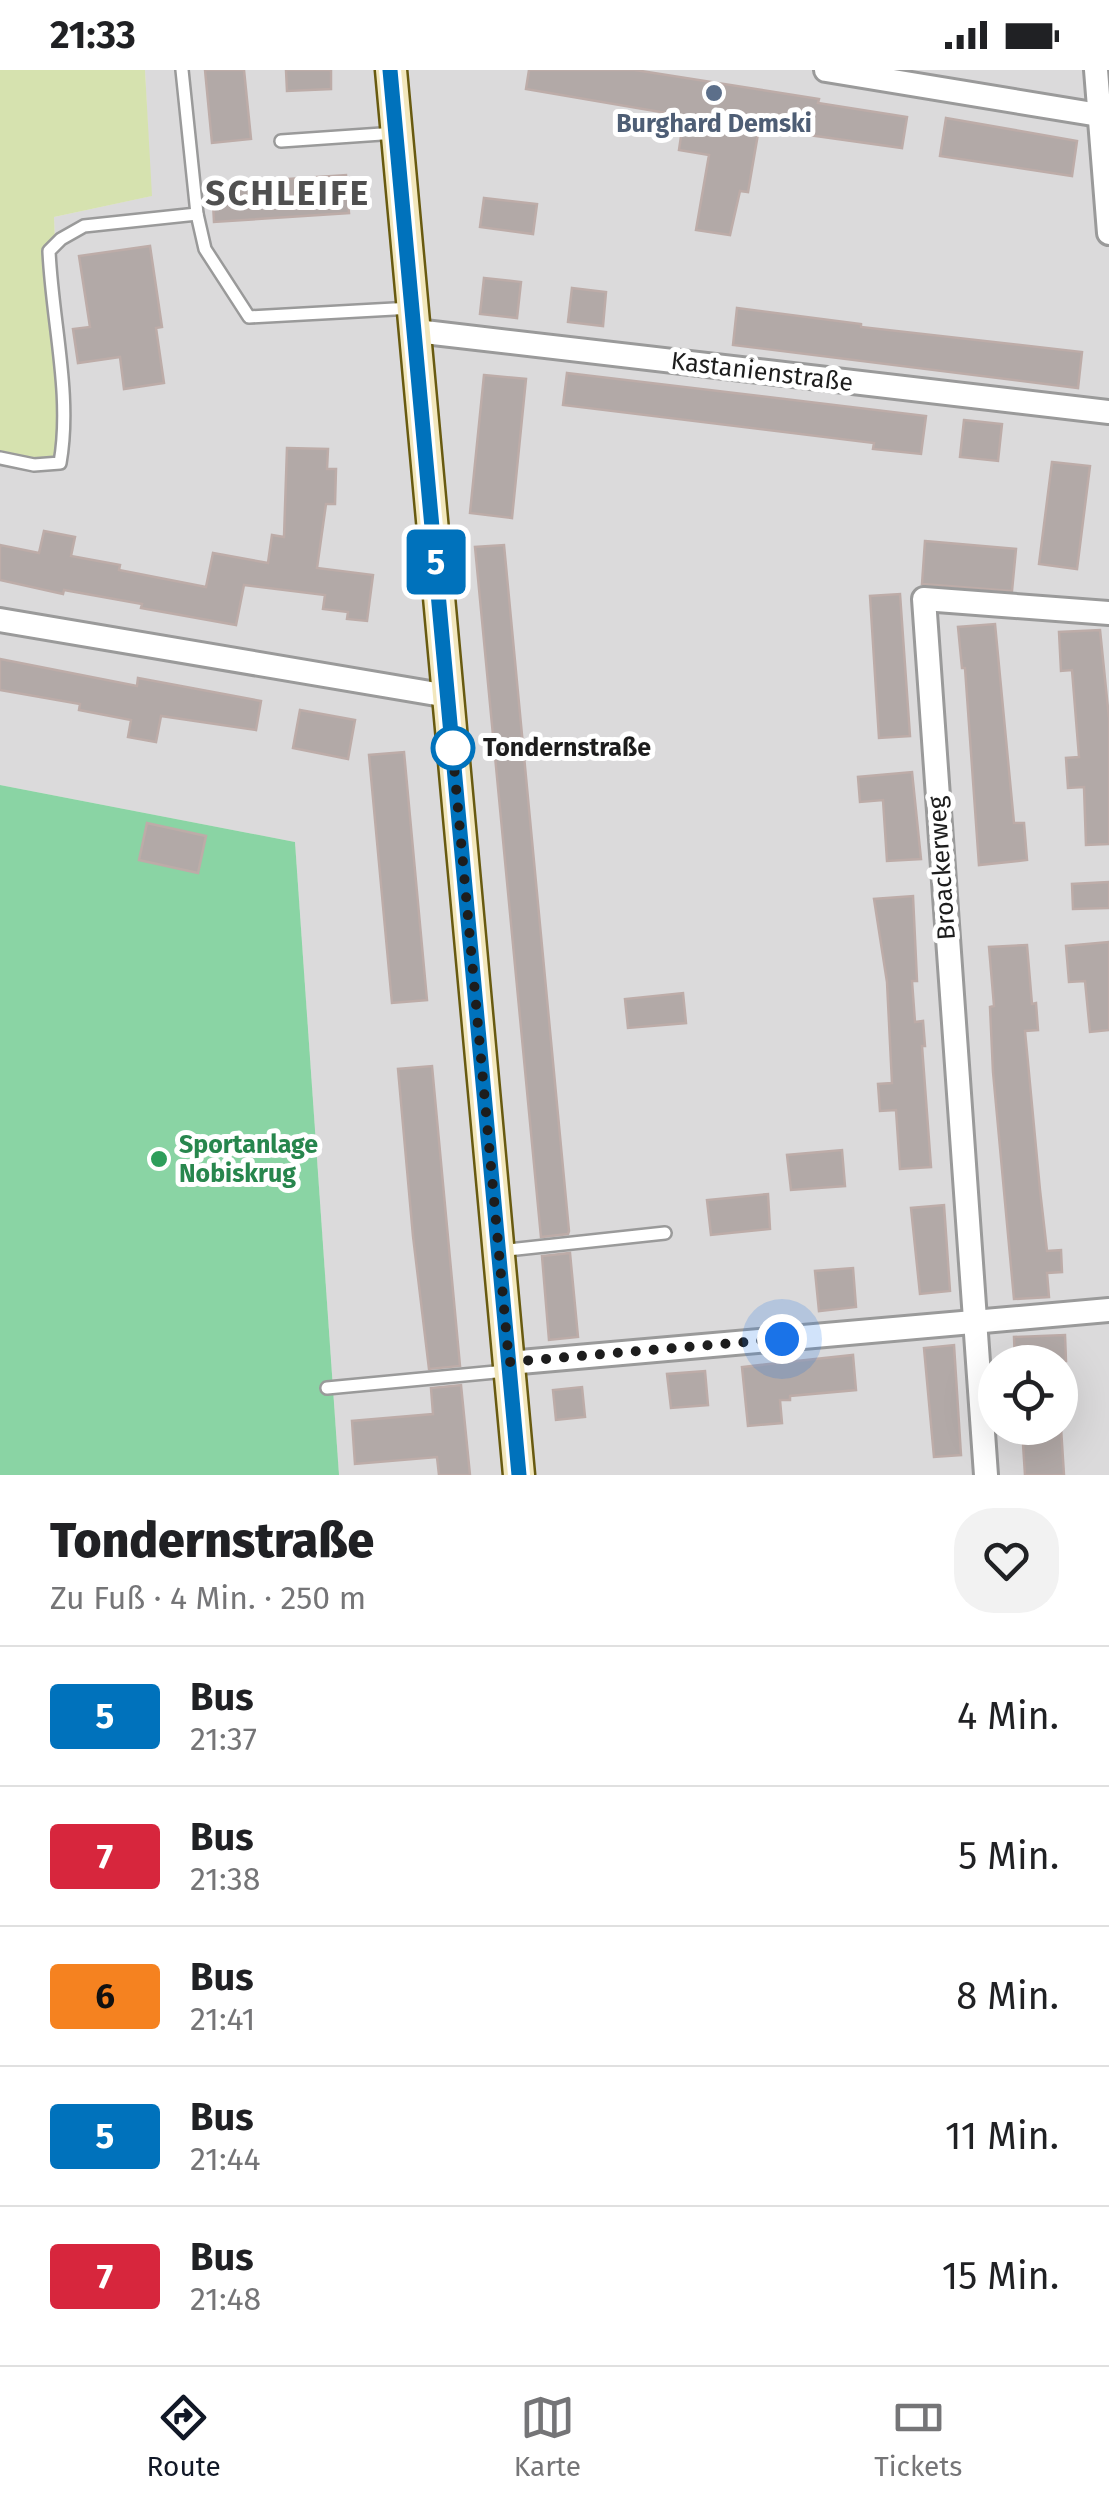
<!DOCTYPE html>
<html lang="de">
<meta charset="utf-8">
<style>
body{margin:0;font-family:"Fira Sans",sans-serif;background:#f2f2f2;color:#202124;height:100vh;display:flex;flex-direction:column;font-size:38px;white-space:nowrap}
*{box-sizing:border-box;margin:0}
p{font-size:32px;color:#757577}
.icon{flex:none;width:55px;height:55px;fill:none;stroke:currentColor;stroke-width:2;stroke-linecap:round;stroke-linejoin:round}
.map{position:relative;height:1405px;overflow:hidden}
.sheet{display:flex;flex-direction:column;background:#fff;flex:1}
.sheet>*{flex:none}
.badge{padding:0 20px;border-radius:8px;font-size:35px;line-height:65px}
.fabs{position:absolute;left:978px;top:1275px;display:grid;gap:20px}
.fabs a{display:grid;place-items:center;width:100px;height:100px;border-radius:50%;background:#fff;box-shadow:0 10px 40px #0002;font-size:50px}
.you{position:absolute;width:50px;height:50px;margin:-25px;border:8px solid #fff;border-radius:50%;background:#1a73e8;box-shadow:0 0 0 15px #1a73e833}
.map>.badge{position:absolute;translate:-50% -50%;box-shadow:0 0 0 5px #fff}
.round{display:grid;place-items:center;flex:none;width:105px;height:105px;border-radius:40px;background:#f2f2f2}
.summary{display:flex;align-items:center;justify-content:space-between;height:170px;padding:0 50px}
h1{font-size:48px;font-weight:800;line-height:75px}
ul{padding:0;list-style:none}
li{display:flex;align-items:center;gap:30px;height:140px;padding:0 50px;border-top:2px solid #e0e0e0}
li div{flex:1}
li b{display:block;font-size:38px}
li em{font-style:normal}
li .badge{min-width:110px;font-weight:700;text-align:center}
.status{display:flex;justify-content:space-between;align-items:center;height:70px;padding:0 50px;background:#fff;direction:ltr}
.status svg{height:28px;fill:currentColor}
.tabs{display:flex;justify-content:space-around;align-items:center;height:140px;border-top:2px solid #e0e0e0;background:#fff;font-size:28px;color:#757577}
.tabs a{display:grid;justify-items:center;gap:5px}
.tabs .active{color:#111827}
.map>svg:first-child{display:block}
</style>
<div class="status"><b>21:33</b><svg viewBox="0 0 49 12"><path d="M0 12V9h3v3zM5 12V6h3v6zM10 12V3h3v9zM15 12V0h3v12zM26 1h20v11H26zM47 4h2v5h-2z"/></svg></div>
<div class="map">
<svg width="1109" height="1405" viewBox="0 0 1109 1405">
<rect width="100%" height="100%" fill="#ede8e4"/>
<path fill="#dbdadb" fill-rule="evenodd" d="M 145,0 L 1109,0 L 1109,1405 L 339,1405 L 295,772 L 0,715 L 0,385 L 64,400 L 54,147 L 151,126 ZM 995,1292 L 1060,1292 L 1060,1358 L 995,1358 Z"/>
<path fill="#d6e2af" d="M 0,0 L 145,0 L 152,126 L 54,147 L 65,400 L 0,385 Z"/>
<path fill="#8ad4a4" d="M 0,715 L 295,772 L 339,1405 L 0,1405 Z"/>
<g fill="#b2a9a7" stroke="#bdaca8" stroke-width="2.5">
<path d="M 205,0 L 244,0 L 251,69 L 212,73 Z"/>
<path d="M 286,0 L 331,0 L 331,19 L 287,21 Z"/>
<path d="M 529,0 L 635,0 L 819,29 L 818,33 L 907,47 L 902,78 L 759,58 L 748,122 L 740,121 L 730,165 L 696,160 L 709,85 L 679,80 L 684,46 L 526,19 Z"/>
<path d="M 946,48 L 1077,71 L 1072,106 L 940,86 Z"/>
<path d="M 346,105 L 349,143 L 214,152 L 212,114 Z"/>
<path d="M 484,128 L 537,134 L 533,164 L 480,157 Z"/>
<path d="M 150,176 L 162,257 L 156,258 L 164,313 L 124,319 L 120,287 L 78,293 L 73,259 L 90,257 L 79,186 Z"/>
<path d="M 484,208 L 521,212 L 517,248 L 480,244 Z"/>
<path d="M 572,218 L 606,222 L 603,256 L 568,252 Z"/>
<path d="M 737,238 L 861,254 L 861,257 L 1082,282 L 1078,318 L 733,275 Z"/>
<path d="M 567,303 L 926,346 L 921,384 L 873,379 L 874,373 L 563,335 Z"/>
<path d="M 484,305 L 526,309 L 512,448 L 470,443 Z"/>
<path d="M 964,350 L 1002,354 L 998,391 L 960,387 Z"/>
<path d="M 287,378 L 328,379 L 327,399 L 336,399 L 335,434 L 326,434 L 317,498 L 373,505 L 367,551 L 347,549 L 348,542 L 323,539 L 325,525 L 244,515 L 236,555 L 141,538 L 142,534 L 64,520 L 63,524 L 0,510 L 0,475 L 39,483 L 44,461 L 75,467 L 71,486 L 120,495 L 119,500 L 206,517 L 213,483 L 268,493 L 272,465 L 284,467 Z"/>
<path d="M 1052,392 L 1090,396 L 1077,499 L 1039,494 Z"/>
<path d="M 925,471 L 1016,479 L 1012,521 L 922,514 Z"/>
<path d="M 504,475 L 569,1161 L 568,1164 L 541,1167 L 475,477 Z"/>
<path d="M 900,524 L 910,666 L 879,668 L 870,526 Z"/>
<path d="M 995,554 L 1014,753 L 1024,753 L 1027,790 L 979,795 L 965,598 L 962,598 L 958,557 Z"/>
<path d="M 1100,560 L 1109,648 L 1109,774 L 1086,775 L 1084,717 L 1068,718 L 1066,688 L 1079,687 L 1072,600 L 1061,601 L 1059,562 Z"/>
<path d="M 0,589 L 137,616 L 138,608 L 261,631 L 256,660 L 161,646 L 156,672 L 128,667 L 131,650 L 79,640 L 80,634 L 0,620 Z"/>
<path d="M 300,640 L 355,650 L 348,689 L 293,678 Z"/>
<path d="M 404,682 L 427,930 L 392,933 L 369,685 Z"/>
<path d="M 912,702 L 921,789 L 887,791 L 883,730 L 860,732 L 858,707 Z"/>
<path d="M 147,753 L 206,766 L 198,803 L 139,790 Z"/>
<path d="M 1109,812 L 1109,838 L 1073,839 L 1072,814 Z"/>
<path d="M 913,826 L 917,911 L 912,911 L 915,952 L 923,951 L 925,976 L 922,976 L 931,1097 L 900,1099 L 896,1040 L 880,1041 L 878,1014 L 892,1013 L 887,912 L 874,829 Z"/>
<path d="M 1109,872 L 1109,960 L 1090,962 L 1085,911 L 1069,912 L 1066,876 Z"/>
<path d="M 1027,875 L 1032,934 L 1036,933 L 1038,960 L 1025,961 L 1040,1120 L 1047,1181 L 1061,1180 L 1062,1202 L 1047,1203 L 1049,1227 L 1014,1229 L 993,1002 L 990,937 L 994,936 L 989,877 Z"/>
<path d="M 683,923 L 686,953 L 628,958 L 625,929 Z"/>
<path d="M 432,996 L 460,1296 L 429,1299 L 413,1166 L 398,999 Z"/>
<path d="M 842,1080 L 845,1116 L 791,1120 L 787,1085 Z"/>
<path d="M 768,1124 L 770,1159 L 711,1165 L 707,1130 Z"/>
<path d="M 944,1135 L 950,1221 L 920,1224 L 911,1138 Z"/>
<path d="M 570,1183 L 578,1267 L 549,1270 L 542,1186 Z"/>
<path d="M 853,1198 L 856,1237 L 819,1241 L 815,1201 Z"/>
<path d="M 1065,1265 L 1066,1291 L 1015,1292 L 1014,1267 Z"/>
<path d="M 954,1275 L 961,1385 L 934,1387 L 924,1278 Z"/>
<path d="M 853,1285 L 856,1320 L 790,1326 L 790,1330 L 780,1330 L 782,1353 L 748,1356 L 742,1297 Z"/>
<path d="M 705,1301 L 708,1335 L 671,1338 L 667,1304 Z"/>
<path d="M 461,1315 L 470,1405 L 439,1405 L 437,1387 L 355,1394 L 352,1351 L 433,1344 L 431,1318 Z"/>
<path d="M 582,1317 L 585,1347 L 556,1350 L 553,1320 Z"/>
<path d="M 1022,1358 L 1061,1358 L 1064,1405 L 1025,1405 Z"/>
</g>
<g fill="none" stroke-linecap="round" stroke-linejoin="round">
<g stroke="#9a9a9a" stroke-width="16">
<g id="lane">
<path d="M 182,0 L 197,144 L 205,179 L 249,247 L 412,238"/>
<path d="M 281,71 L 396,63"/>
<path d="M 0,388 L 34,395 L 60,393 C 72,325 52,251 49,181 L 61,169 L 84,156 L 197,144"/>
<path d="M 499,1181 L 665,1163"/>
<path d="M 327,1318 L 506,1301"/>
</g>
</g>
<g stroke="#9a9a9a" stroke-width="28">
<g id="street">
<path d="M 826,0 L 1099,45"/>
<path d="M 1096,0 L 1109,163"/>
<path d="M 416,261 L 1109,342"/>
<path d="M 0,550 L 448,626"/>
<path d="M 509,1293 L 1109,1240"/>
<path d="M 986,1405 L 924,529 L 1109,543"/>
</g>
</g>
<g stroke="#685a10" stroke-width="35">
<path id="secondary" d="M 391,0 L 519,1405"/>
</g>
<use href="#lane" stroke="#fff" stroke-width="11"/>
<use href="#street" stroke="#fff" stroke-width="22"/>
<use href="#secondary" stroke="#f2e7bd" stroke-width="30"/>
</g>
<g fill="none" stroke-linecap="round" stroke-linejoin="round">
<g stroke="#fff" stroke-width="22">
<path id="line" d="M 390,0 L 519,1405"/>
</g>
<use href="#line" stroke="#0072bc" stroke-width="15"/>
<path stroke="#1d1d1d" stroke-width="10" stroke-dasharray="0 18" d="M 453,678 L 451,663 L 509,1292 L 782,1269"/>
</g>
<circle fill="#5c6f8a" stroke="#fff" stroke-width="4" cx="714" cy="23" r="10"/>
<circle fill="#fff" stroke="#0072bc" stroke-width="5" cx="453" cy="678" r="20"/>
<circle fill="#2e9e5b" stroke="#fff" stroke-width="4" cx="159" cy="1089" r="10"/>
<g text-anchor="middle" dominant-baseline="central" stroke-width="10" stroke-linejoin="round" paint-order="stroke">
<g font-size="25" font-weight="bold" fill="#4e5e75" stroke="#fff">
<text x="714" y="54">Burghard Demski</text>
</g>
<g font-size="25" fill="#1d1d1d" stroke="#fff">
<text transform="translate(762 302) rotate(7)">Kastanienstraße</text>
<text transform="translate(942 798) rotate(-94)">Broackerweg</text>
</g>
<g font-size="25" font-weight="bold" fill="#1d1d1d" stroke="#fff" text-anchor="start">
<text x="483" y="678">Tondernstraße</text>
</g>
<g font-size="25" font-weight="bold" fill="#27864d" stroke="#fff" text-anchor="start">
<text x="179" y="1075">Sportanlage<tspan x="179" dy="29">Nobiskrug</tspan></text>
</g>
<g font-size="35" font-weight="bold" letter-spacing="2.5" fill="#505050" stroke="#fff">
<text x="288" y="123">SCHLEIFE</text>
</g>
</g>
</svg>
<div class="fabs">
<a><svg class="icon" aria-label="locate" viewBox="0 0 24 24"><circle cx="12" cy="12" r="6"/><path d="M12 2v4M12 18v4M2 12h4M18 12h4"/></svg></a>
</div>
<div class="you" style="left:782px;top:1269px"></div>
<b class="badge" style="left:436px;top:492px;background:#0072bc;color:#fff">5</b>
</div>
<section class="sheet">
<div class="summary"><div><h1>Tondernstraße</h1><p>Zu Fuß · 4 Min. · 250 m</p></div><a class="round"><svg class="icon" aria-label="heart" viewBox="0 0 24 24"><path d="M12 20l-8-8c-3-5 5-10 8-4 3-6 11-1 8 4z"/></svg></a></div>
<ul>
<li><span class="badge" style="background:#0072bc;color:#fff">5</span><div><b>Bus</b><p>21:37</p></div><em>4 Min.</em></li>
<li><span class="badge" style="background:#d7263d;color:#fff">7</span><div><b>Bus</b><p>21:38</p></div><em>5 Min.</em></li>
<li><span class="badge" style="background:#f58220;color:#111">6</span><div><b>Bus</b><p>21:41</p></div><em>8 Min.</em></li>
<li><span class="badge" style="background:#0072bc;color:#fff">5</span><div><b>Bus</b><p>21:44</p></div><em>11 Min.</em></li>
<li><span class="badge" style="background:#d7263d;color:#fff">7</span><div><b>Bus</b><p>21:48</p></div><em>15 Min.</em></li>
</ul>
</section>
<nav class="tabs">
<a class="active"><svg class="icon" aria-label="directions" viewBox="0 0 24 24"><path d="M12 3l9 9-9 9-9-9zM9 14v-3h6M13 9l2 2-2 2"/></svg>Route</a>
<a><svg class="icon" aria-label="map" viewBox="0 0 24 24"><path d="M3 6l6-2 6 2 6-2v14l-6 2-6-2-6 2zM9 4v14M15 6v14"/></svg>Karte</a>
<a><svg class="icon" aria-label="tickets" viewBox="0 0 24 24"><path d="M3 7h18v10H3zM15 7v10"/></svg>Tickets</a>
</nav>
